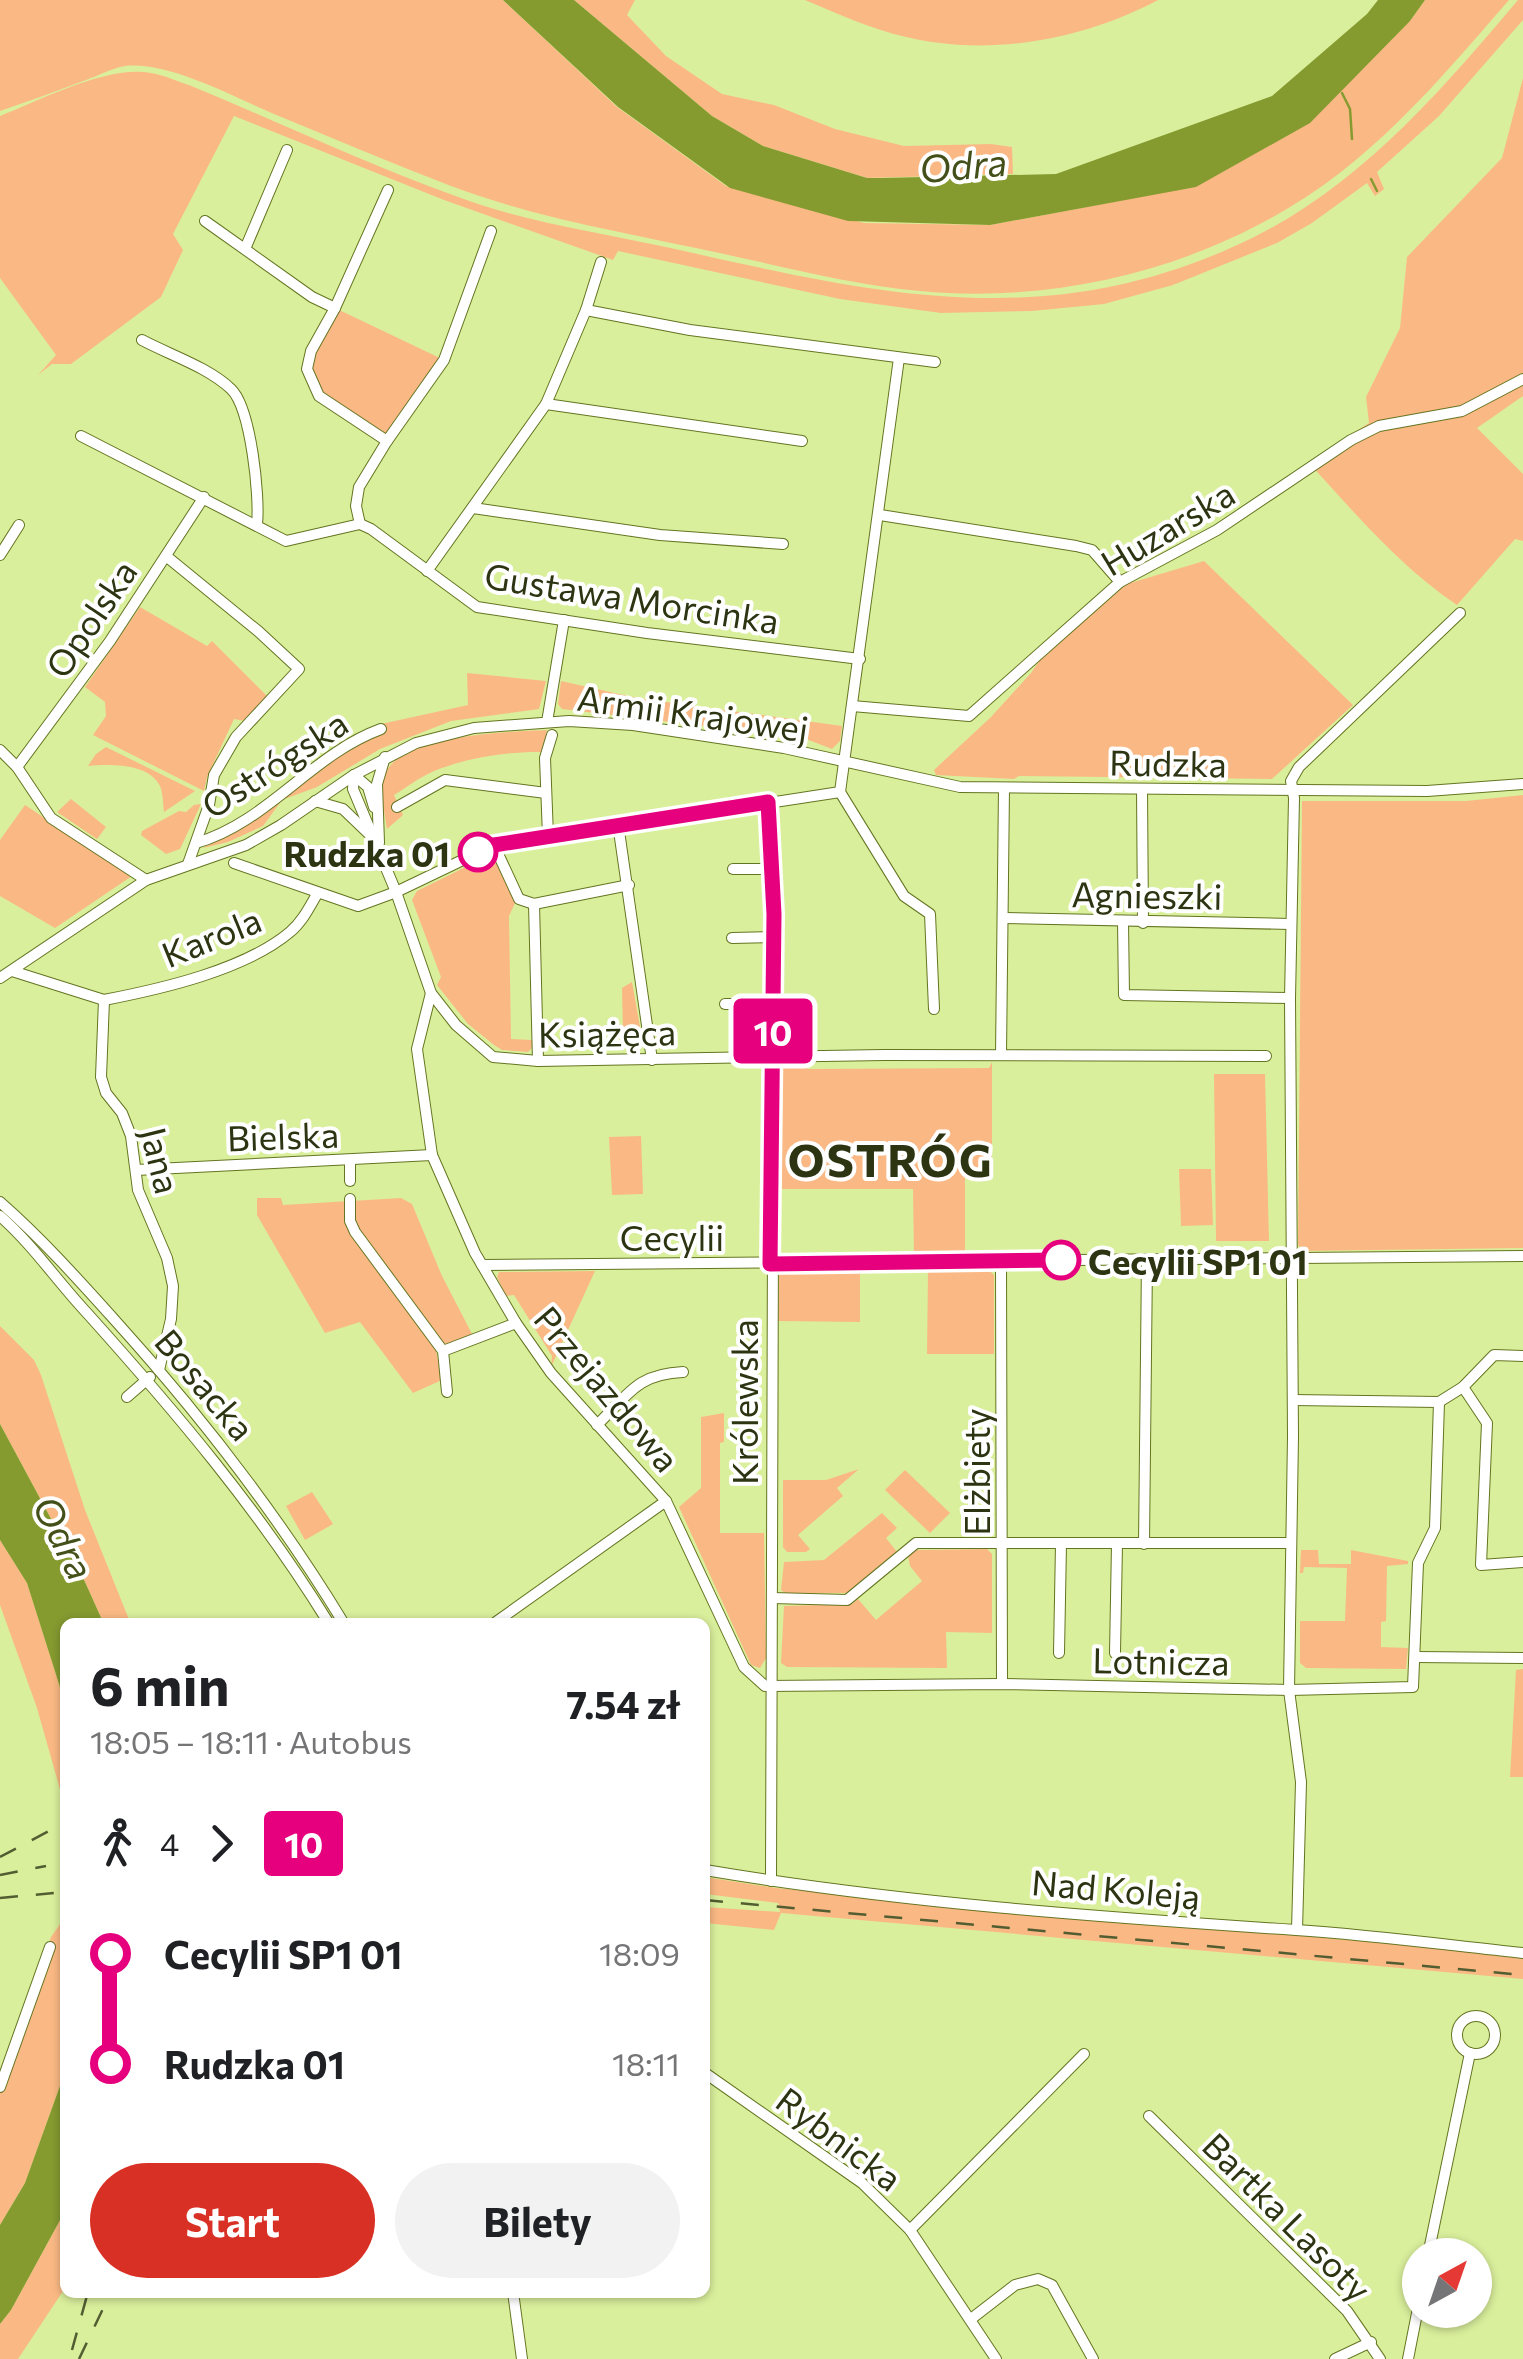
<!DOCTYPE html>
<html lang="pl">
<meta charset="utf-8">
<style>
body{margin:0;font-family:Commissioner,sans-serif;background:#f2f2f2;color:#202124;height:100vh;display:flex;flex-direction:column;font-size:38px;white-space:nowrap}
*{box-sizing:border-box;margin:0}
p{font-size:32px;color:#757577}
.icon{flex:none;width:55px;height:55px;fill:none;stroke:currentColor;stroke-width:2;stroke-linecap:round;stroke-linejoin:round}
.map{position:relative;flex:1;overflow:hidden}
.side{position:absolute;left:60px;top:1618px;width:650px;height:680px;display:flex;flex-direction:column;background:#fff;border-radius:15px;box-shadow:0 2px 8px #0004}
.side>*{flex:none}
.badge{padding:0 20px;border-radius:8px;font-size:35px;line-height:65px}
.needle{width:65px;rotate:40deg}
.fabs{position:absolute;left:1402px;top:2238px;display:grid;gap:20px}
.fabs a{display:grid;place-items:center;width:90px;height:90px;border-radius:50%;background:#fff;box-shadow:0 2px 8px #0004;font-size:50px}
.map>.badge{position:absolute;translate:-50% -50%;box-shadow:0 0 0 5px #fff}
.legs{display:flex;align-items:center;gap:15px;height:110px;padding:0 30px;font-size:32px}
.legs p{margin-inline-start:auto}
.overview{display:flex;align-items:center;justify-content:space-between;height:170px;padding:0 30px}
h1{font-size:55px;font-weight:700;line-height:75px}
.action{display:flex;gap:20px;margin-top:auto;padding:20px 30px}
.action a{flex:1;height:115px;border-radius:60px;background:#d93025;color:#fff;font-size:40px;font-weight:700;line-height:115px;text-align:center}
.action a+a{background:#f2f2f2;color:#202124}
ul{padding:0 30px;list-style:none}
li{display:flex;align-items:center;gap:35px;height:110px;font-size:38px}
li i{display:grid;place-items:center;width:15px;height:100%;margin:0 12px;background:currentColor}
li i::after{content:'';width:25px;height:25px;margin:-12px;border:8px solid;border-radius:50%;background:#fff}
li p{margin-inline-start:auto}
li:first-child i{background:linear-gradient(#0000 50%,currentColor 0)}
li:last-child i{background:linear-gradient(currentColor 50%,#0000 0)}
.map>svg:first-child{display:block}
</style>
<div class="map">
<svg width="1523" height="2359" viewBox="0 0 1523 2359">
<rect width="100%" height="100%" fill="#daef9c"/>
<g fill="#fab984">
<path d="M 0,0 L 503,0 L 617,107 L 726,186 L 864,223 L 990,225 L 1097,205 L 1410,21 L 1425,0 L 1509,0 C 1457,60 1404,123 1341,172 C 1224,263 1067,305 920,291 C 854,285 789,268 724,254 C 633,234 538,219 451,186 C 391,163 333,138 274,114 C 234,97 168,61 125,66 C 112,68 98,76 86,80 C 57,91 29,101 0,111 Z"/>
<path d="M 574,0 L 635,0 L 627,15 L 666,56 L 722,94 L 774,105 L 835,129 L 904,146 L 991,144 L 1012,147 L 1013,174 L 867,178 L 763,146 L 712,116 Z"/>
<path d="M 805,0 L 1158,0 C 1083,40 990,57 906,37 C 871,29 838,14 805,0 Z"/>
<path d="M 1518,0 L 1523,0 L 1523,20 L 1439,116 L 1377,172 L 1384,189 L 1375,196 L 1367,183 L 1312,223 L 1277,243 L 1173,285 L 1104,304 L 1032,311 L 941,313 L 840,299 L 618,251 L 613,260 L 444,200 L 234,116 L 173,234 L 183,250 L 161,297 L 71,364 L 52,364 L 38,375 L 56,355 L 0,278 L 0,116 C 41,100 107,65 151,73 C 164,75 176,81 189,85 C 279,122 368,165 461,198 C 526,222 598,232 666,247 C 877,294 1051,338 1256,236 C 1362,183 1443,89 1518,0 Z"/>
<path d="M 1523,78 L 1523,396 L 1477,428 L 1523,474 L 1523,541 L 1515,539 L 1457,605 C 1399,566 1355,513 1308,462 L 1369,423 L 1366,397 L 1400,328 L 1407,257 L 1502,158 Z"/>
<path d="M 335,308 L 444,360 L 387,441 L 319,396 L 307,369 Z"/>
<path d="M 1204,561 L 1353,705 L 1272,779 L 1019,776 L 1014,779 L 936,775 L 934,770 L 991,717 L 1031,673 L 1046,651 L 1127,584 Z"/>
<path d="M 140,607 L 207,646 L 212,641 L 268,697 L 245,721 L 234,719 L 207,777 L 204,791 L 93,735 L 106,716 L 105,702 L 85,687 Z"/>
<path d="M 467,673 L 546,681 L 539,709 L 451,721 L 380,749 L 317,787 L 282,800 L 263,826 L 228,842 L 203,848 L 344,748 L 383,731 L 381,724 L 468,705 Z"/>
<path d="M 561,681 L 637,698 L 842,726 L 840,741 L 832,749 L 775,727 L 728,729 L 562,709 L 558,704 Z"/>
<path d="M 547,730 L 543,752 C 509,751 466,758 434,771 C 420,777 407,787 394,795 L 403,815 L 387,829 C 385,813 378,789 385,774 C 401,734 509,732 547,730 Z"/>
<path d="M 106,747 L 195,791 L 164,812 C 163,804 163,793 160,786 C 149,763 109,764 88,766 L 96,754 Z"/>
<path d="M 1523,795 L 1523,1248 L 1301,1251 L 1298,1244 L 1302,801 L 1466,801 Z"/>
<path d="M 71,799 L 106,827 L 97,839 L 57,812 Z"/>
<path d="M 201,804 L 180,849 L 166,854 L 141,835 L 142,831 L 179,811 L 186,812 L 194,805 Z"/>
<path d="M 25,805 L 132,876 L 55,928 L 0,896 L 0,840 Z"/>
<path d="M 492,854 L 516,901 L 509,916 L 511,1039 L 532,1040 L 532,1048 L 528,1052 L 502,1050 L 494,1045 L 468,1024 L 437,985 L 441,977 L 412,900 L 417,891 Z"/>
<path d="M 632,982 L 642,1038 L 623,1034 L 622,988 Z"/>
<path d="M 803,1062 L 808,1069 L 989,1068 L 992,1062 L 992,1173 L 965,1172 L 965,1255 L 914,1255 L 913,1189 L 782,1189 C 782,1169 778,1073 783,1063 Z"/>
<path d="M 1214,1074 L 1265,1074 L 1269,1241 L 1216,1241 Z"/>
<path d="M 641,1136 L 643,1194 L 612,1195 L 609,1137 Z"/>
<path d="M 1179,1169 L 1211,1169 L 1213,1225 L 1181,1226 Z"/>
<path d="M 257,1198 L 281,1198 L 283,1205 L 401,1198 L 412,1204 L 442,1276 L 472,1334 L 448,1344 L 434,1341 L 442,1380 L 413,1393 L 360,1322 L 325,1333 L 257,1215 Z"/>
<path d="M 928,1270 L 989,1270 L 994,1275 L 994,1354 L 927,1354 Z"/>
<path d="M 595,1271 L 551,1367 L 552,1356 L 514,1295 L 506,1296 L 497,1277 L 499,1272 Z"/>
<path d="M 779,1272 L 860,1273 L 860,1322 L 778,1321 Z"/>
<path d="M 0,1326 L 34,1360 L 41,1375 L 85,1510 L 130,1622 L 103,1622 L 85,1582 L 0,1424 Z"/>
<path d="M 724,1413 L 724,1442 L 720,1443 L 720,1533 L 764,1533 L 766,1658 L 760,1668 L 751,1665 L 679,1507 L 701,1488 L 701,1417 Z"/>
<path d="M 859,1469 L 837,1488 L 843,1496 L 798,1535 L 810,1549 L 806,1552 L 787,1552 L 783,1547 L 783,1480 L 826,1480 Z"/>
<path d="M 905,1470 L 950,1513 L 930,1533 L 885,1490 Z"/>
<path d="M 312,1492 L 333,1524 L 305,1540 L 286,1506 Z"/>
<path d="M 882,1513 L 897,1528 L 886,1538 L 897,1552 L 847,1593 L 785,1593 L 781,1590 L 784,1562 L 824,1560 Z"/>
<path d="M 0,1540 L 27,1583 L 65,1703 L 65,1807 L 37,1708 L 0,1605 Z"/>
<path d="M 987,1549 L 992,1554 L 992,1633 L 946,1632 L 947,1668 L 787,1667 L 781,1663 L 784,1606 L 852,1604 L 858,1599 L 876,1620 L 922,1581 L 910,1566 L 908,1555 L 917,1550 Z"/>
<path d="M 1301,1550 L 1318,1550 L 1319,1564 L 1351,1564 L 1351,1550 L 1408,1561 L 1408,1564 L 1387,1566 L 1386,1621 L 1381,1622 L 1381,1647 L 1408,1648 L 1406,1669 L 1306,1668 L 1300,1663 L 1300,1621 L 1345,1621 L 1347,1568 L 1304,1567 L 1303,1573 L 1300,1573 Z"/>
<path d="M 1523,1669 L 1523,1777 L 1510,1777 L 1516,1670 Z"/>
<path d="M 705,1877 L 776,1888 L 1523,1956 L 1523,1979 L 781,1913 L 774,1930 L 705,1923 L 705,1907 L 780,1912 L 778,1903 L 705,1894 Z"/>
<path d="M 65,1917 L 65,2072 L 25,2183 L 0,2225 L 0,2076 L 51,1937 Z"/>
<path d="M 65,2211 L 65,2288 L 18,2359 L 0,2359 L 0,2324 L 11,2310 Z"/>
</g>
<g fill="#859b30">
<path d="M 503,0 L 574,0 L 712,116 L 763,146 L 867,178 L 882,178 L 1056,174 L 1272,96 L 1367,14 L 1378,0 L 1425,0 L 1410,21 L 1310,123 L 1196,187 L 990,225 L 848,221 L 730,188 L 618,107 Z"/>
<path d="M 0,1424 L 85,1582 L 103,1622 L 65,1622 L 65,1703 L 27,1583 L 0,1540 Z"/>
<path d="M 65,2072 L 65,2211 L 11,2310 L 0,2324 L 0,2225 L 25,2183 Z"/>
</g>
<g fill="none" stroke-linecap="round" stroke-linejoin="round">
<g stroke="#859b30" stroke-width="2.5">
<path d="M 1342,93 L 1350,109 L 1352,139"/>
<path d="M 1371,179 L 1377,191"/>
</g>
<g stroke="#647521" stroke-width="12">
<g id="minor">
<path d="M 205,221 L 312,297 L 335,308"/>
<path d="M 245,249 L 287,150"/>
<path d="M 586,310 L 690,330 L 935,362"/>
<path d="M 142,340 C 170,355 208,367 231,389 C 251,408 260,497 257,524"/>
<path d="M 546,404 L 802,441"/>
<path d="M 81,436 L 286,541 L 360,524"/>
<path d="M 387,441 L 319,396 L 307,369 L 311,351 L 335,308 L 388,190"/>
<path d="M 473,508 L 660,535 L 783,544"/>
<path d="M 880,515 L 1076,546 L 1092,550 L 1120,582"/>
<path d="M 360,524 L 371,529 L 477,607 L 647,633 L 860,659"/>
<path d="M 360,524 L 356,506 L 359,487 L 387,441 L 444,360 L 491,231"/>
<path d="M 0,555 L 19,525"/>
<path d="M 166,556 L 258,631 L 299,669 L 236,737 L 214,775 L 209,805 L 188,864"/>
<path d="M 427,571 L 546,404 L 586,310 L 601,262"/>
<path d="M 852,706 L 969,716 L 1120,582 L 1217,530 L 1351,440 L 1379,426 L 1462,411 L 1523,379"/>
<path d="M 547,722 L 564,620"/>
<path d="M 0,750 L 17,767 L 51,818 L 146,880"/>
<path d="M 17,767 L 110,641 L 204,497"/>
<path d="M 354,775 L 353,789 L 396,892 L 431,993 L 456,1025 L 493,1057 L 538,1061 L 884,1055 L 1266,1056"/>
<path d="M 354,775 L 368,787 L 374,807"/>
<path d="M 1142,789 L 1143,923"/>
<path d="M 840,792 L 904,896 L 930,914 L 934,1009"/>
<path d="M 315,801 L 343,809 L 368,833"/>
<path d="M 768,802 L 774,914 L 771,1881"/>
<path d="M 397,807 L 445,780 L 546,793"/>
<path d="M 618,824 L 652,1060"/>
<path d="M 548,836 L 545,758 L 552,735"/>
<path d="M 196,843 C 267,823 312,754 381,729"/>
<path d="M 379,843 L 377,784 L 385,757"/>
<path d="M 494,845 L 519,899 L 534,904 L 629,885"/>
<path d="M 234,863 L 358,906 L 396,892 L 494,845 L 840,792 L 899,358"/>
<path d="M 733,869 L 772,869"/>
<path d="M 534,904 L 538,1061"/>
<path d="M 1003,918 L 1290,924"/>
<path d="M 1123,922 L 1124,995 L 1290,998"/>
<path d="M 732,938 L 773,937"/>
<path d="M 12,971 L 104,1000 L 101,1077 L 106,1093 L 122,1113 L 131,1136 L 138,1190 L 167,1258 L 173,1286 L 171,1319 L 159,1370"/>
<path d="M 0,978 L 146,880 L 246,845 L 281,825 L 354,775 L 416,743 L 474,728 L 569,721 L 633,725 L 784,748 L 960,787 L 1427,791 L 1523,784"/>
<path d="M 431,993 L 417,1049 L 432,1155 L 475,1253 L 516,1323 L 551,1373 L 666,1501 L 744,1667 L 765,1686 L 1002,1684 L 1289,1690 L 1413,1687 L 1418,1563 L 1435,1528 L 1439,1402"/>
<path d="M 104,1000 C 161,989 245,970 290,932 C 302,922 309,908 317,894"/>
<path d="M 725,1004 L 773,1004"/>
<path d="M 1001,1055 L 1004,788"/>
<path d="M 350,1160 L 350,1181"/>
<path d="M 136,1170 L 432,1155"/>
<path d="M 350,1199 L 350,1221 L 355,1232 L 443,1351 L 516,1323"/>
<path d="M 0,1202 C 40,1237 76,1277 112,1317 C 199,1413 276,1512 343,1622"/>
<path d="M 0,1216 C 33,1245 57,1281 87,1313 C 175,1411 259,1510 328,1622"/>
<path d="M 1001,1260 L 1002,1684"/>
<path d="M 482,1265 L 1523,1256"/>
<path d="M 443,1351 L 447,1392"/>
<path d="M 1463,1387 L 1487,1423 L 1481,1565 L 1523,1562"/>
<path d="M 127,1397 L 150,1377"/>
<path d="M 1293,1400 L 1439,1402 L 1463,1387 L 1494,1355 L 1523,1356"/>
<path d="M 597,1425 C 629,1394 637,1374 683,1372"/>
<path d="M 1144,1544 L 1147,1260"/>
<path d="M 772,1598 L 847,1600 L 916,1543 L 1291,1543"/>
<path d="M 496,1622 L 666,1501"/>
<path d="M 1059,1653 L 1061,1544"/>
<path d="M 1115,1653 L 1117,1544"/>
<path d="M 1415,1657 L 1523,1658"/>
<path d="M 705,1870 C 900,1903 1099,1917 1296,1930 C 1372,1935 1447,1945 1523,1953"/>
<path d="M 1297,1930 L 1301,1782 L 1289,1690 L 1293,1436 L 1290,998 L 1294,798 L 1291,781 L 1299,767 L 1460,613"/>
<circle cx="1476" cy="2035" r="19"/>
<path d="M 705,2073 L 862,2183 L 910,2230 L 996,2359"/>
<path d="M 0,2087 L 50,1947"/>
<path d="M 1149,2116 L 1347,2311 L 1380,2359"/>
<path d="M 910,2230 L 1084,2054"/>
<path d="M 1428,2255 L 1470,2053"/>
<path d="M 513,2292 L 522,2359"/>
<path d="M 971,2319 L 1015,2285 L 1038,2279 L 1052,2285 L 1093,2359"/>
<path d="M 1335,2359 L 1371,2342"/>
<path d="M 1408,2359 L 1420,2298"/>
</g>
</g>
<use href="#minor" stroke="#fff" stroke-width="10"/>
<g stroke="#525d31" stroke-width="2.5" stroke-dasharray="18 18" stroke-linecap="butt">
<path d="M 0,1857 L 64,1823"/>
<path d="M 0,1875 L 46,1866"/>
<path d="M 0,1898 L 65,1892"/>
<path d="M 705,1900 L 1523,1975"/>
<path d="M 72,2350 L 88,2292"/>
<path d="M 79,2359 L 111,2292"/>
</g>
</g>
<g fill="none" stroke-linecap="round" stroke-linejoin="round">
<g stroke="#fff" stroke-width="22">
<path id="line-1" d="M 478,852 L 494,845 L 768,802 L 774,914 L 770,1264 L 1061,1260"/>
</g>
<use href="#line-1" stroke="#e6007e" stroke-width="15"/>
</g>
<g fill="#fff" stroke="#e6007e" stroke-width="5">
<circle cx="478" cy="852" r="18"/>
<circle cx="1061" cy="1260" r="18"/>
</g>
<g text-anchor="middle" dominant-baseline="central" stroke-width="8" stroke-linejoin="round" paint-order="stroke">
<g font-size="35" fill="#2c3412" stroke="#fff">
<text transform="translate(1167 527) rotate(-31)">Huzarska</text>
<text transform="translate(632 597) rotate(9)">Gustawa Morcinka</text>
<text transform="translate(90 618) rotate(-56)">Opolska</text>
<text transform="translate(693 712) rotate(8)">Armii Krajowej</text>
<text transform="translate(1168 762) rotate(1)">Rudzka</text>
<text transform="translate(274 763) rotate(-33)">Ostrógska</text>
<text transform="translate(1147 894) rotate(1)">Agnieszki</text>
<text transform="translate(211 936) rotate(-22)">Karola</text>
<text transform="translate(607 1032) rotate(-1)">Książęca</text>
<text transform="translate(283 1135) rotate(-2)">Bielska</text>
<text transform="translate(162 1160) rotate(76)">Jana</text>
<text x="672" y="1236">Cecylii</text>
<text transform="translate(206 1384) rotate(50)">Bosacka</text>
<text transform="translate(608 1388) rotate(50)">Przejazdowa</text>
<text transform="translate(743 1402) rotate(-90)">Królewska</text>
<text transform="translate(975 1472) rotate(-90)">Elżbiety</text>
<text transform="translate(1161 1660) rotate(1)">Lotnicza</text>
<text transform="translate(1116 1888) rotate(5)">Nad Koleją</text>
<text transform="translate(840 2138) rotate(37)">Rybnicka</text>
<text transform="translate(1288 2216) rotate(45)">Bartka Lasoty</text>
</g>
<g font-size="35" font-weight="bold" fill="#2c3412" stroke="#fff" text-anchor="end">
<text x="450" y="852">Rudzka 01</text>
<text x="1088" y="1260" text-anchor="start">Cecylii SP1 01</text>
</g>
<g font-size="38" font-style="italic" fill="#44501a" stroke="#fff">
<text transform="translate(963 164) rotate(-5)">Odra</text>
<text transform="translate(65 1537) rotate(63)">Odra</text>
</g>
<g font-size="45" font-weight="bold" letter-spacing="2.5" fill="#2c3412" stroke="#fff">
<text x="891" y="1158">OSTRÓG</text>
</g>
</g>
</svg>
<div class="fabs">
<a><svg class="needle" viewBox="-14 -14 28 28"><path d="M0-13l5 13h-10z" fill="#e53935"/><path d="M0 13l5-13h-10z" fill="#757577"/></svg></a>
</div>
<b class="badge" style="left:773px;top:1031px;background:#e6007e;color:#fff">10</b>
<section class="side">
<div class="overview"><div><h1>6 min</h1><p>18:05 – 18:11 · Autobus</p></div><b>7.54 zł</b></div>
<div class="legs"><svg class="icon" aria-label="walk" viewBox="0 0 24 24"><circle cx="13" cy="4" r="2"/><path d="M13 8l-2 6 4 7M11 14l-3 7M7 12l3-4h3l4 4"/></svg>4<svg class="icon" aria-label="forward" viewBox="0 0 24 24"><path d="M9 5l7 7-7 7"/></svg><b class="badge" style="background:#e6007e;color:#fff">10</b></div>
<ul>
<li><i style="color:#e6007e"></i><b>Cecylii SP1 01</b><p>18:09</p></li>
<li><i style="color:#e6007e"></i><b>Rudzka 01</b><p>18:11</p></li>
</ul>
<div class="action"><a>Start</a><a>Bilety</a></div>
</section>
</div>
